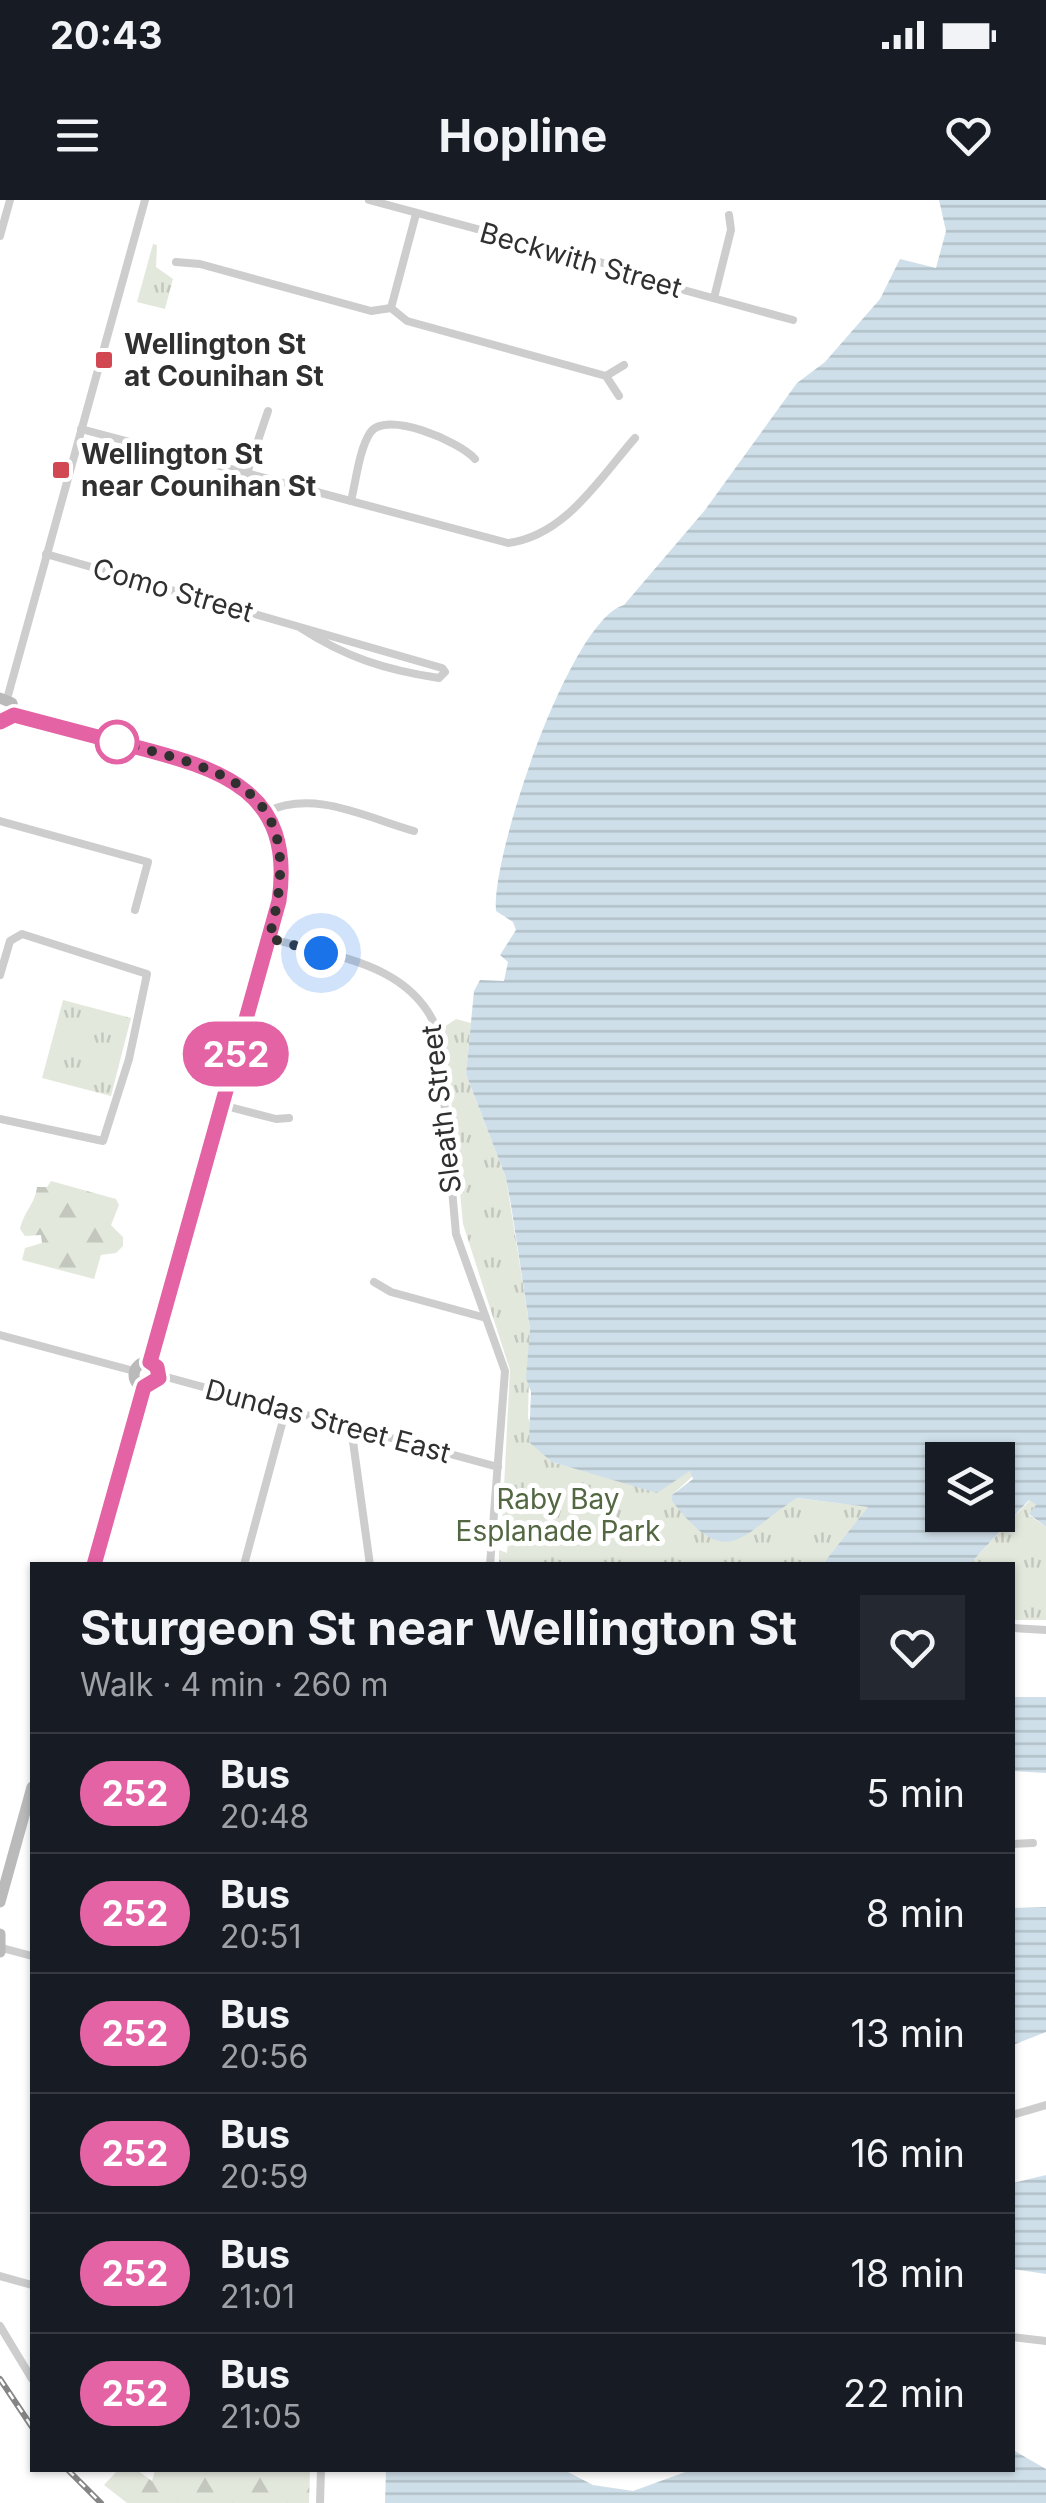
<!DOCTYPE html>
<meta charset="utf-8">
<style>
body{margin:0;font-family:Inter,sans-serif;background:#242831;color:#f1f3f6;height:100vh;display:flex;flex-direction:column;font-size:38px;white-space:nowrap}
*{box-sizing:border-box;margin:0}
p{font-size:32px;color:#9ea1a6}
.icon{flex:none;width:55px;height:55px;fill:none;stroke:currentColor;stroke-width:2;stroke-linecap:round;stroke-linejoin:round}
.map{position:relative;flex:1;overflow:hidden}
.panel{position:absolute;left:30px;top:1362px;width:985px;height:910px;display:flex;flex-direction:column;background:#171b24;border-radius:0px;box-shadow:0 2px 8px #0004}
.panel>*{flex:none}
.badge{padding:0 20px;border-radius:32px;font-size:35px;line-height:65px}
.buttons{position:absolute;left:925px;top:1242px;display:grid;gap:20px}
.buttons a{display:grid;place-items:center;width:90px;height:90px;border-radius:0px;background:#171b24;box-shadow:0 2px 8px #0004;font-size:50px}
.you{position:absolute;width:50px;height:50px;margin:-25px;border:8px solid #fff;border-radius:50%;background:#1a73e8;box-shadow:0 0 0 15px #1a73e833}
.map>.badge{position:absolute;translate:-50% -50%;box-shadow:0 0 0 5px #fff}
.round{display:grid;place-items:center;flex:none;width:105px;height:105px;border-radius:0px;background:#242831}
.headline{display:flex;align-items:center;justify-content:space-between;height:170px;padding:0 50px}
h1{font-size:48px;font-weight:700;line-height:75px}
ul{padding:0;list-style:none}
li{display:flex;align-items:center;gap:30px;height:120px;padding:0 50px;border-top:2px solid #363941}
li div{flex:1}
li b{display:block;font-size:38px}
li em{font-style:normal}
li .badge{min-width:110px;font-weight:700;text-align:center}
.status{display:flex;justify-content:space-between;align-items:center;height:70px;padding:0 50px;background:#171b24;direction:ltr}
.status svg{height:28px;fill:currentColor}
header{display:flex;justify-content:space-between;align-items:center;height:130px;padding:0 50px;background:#171b24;font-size:45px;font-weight:700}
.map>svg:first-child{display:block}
</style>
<div class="status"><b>20:43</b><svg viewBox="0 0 49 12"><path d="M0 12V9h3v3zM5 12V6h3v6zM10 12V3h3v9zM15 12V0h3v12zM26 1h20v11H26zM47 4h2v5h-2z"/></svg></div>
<header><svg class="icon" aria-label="menu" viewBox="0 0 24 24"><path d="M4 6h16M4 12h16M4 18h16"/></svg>Hopline<svg class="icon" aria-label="heart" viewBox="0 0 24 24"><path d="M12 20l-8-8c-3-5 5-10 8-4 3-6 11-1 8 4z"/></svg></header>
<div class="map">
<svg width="1046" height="2303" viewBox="0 0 1046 2303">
<defs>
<pattern id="forest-firs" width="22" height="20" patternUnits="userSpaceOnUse" patternTransform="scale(2.5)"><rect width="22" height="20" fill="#e3e8dd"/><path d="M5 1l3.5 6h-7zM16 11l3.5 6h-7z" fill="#c3c7be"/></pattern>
<pattern id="park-tufts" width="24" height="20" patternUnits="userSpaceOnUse" patternTransform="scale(2.5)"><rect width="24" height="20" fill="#e3e8dd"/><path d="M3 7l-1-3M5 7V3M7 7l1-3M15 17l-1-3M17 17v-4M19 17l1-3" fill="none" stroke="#c3c7be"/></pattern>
<pattern id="water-rules" width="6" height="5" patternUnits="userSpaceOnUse" patternTransform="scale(2.5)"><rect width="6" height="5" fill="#cfdfe9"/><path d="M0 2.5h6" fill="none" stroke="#b2c0c8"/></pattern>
</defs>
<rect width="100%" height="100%" fill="#fff"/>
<g fill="url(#forest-firs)">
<path d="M 51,981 L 116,999 L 119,1005 L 111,1025 L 123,1037 L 123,1046 L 116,1053 L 101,1055 L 94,1079 L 22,1060 L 25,1048 L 42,1043 L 41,1035 L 25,1036 L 20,1029 C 24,1011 35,1004 37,987 L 47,987 Z"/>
<path d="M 118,2270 L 137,2270 L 152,2281 L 155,2270 L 310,2270 L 309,2303 L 127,2303 L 104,2285 Z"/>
</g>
<g fill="url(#park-tufts)">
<path d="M 153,44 L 157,45 L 156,67 L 173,79 L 165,109 L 137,102 Z"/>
<path d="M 63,800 L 131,818 L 111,896 L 42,878 Z"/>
<path d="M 456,819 L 471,823 L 466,874 L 506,978 L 530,1129 L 528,1218 L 552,1262 L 590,1273 L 690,1271 L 695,1274 L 672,1295 L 679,1309 L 707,1335 L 797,1298 L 869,1307 L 822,1365 L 499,1363 L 499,1350 L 507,1353 L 509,1330 L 502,1326 L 510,1170 L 463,1024 L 444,827 Z"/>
<path d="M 1030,1300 L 1036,1305 L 1029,1315 L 1046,1327 L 1046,1420 L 1013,1420 L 1012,1365 L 969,1365 Z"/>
</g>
<g fill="url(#water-rules)" fill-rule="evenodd">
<path d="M 939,0 L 1046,0 L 1046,1327 L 1029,1314 L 1036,1305 L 1029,1300 L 969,1365 L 822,1365 L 868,1307 L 797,1298 C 740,1334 729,1374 672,1301 L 672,1295 L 693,1279 L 690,1271 L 657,1293 L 552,1262 L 529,1242 L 531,1192 L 526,1178 L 530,1129 L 511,1005 L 506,978 L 466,874 L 474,791 L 480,780 L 504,781 L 508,762 L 500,755 L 516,730 L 513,722 L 496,711 C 491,655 570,420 624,405 L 705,310 L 797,183 L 825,162 L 880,99 L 900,59 L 936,68 L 946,31 ZM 942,1260 L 998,1260 L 998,1315 L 942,1315 Z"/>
<path d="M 1013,1497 L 1046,1497 L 1046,1573 L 1013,1571 Z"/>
<path d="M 1046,1707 L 1046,1832 L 1013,1845 L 1013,1708 Z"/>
<path d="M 1046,1975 L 1046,2074 L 1013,2069 L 1013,1983 Z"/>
<path d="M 1013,2250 L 1046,2269 L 1046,2303 L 385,2303 L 386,2270 L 564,2270 L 593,2285 L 633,2291 L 691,2270 L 1012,2270 Z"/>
</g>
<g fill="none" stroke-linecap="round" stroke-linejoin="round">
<g stroke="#cdcdcd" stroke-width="8">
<path d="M 369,0 L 644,74 L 668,91 L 680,89 L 793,120"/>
<path d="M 416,14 L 391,108 L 407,121 L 606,176"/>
<path d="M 0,36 L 10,0"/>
<path d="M 176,62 L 200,64 L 371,111 L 391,108"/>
<path d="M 714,98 L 731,30 L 729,15"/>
<path d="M 619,196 L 606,176 L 624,165"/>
<path d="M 81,229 L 508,343 C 565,336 599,279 635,238"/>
<path d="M 247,273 L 268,211"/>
<path d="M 351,301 C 356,281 359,250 370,233 C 385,209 461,242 475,259"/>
<path d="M 46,354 L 442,468 L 445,472 L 439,478 C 385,470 345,457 299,427"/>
<path d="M 7,499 L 145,0"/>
<path d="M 266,612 C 314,589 365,617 414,631"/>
<path d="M 0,621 L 148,662 L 135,710"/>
<path d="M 269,738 C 333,757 412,762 438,832 L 456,1034 L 505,1171 L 490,1365"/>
<path d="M 0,775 L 10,741 L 22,734 L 147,774 L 129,859 L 103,941 L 0,919"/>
<path d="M 222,905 L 276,919 L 289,918"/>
<path d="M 374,1082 L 391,1092 L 486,1118"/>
<path d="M 0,1135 L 134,1171"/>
<path d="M 159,1175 L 498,1267"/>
<path d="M 351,1227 L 370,1365"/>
<path d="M 244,1365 L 286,1209"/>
<path d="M 1012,1428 L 1046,1430"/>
<path d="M 1012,1644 L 1033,1643"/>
<path d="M 2,1748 L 32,1756"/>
<path d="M 1012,1915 L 1046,1905"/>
<path d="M 0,2076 L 32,2085"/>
<path d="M 0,2126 L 32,2179"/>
<path d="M 1012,2137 L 1046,2141"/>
<path d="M 320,2303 L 321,2270"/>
</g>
<g stroke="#bababa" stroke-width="11">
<path d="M 0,498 L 12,503 L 14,515"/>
<path d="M 14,515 C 56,526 98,537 140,548 C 227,571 295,594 279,701 L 150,1162"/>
<path d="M 0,522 L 14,515"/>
<circle cx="147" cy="1175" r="13"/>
<path d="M 94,1365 L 144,1187"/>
<path d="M 0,1702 L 32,1587"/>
<path d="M 0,1734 L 0,1752"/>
</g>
<g stroke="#858585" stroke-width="6">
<g id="rail">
<path d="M 0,2179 L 32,2227"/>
<path d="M 68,2270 L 101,2303"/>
</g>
</g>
<use href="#rail" stroke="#fff" stroke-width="2.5" stroke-dasharray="8" stroke-linecap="butt"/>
</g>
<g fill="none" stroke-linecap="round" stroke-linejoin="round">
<g stroke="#fff" stroke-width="22">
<path id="line" d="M 0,522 L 14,515 C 53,525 93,536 132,546 C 221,569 295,590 279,701 L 150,1162 L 157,1167 L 159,1178 L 144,1187 L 94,1365"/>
</g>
<use href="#line" stroke="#e463a4" stroke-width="15"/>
<path stroke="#303030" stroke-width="10" stroke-dasharray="0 18" d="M 117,542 C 238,573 309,592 269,738 L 321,753"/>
</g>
<g fill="#d14852" stroke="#fff" stroke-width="4">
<rect x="94" y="150" width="20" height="20" rx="5"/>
<rect x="51" y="260" width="20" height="20" rx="5"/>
</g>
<circle fill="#fff" stroke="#e463a4" stroke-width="5" cx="117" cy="542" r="20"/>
<g text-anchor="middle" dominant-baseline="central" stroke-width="10" stroke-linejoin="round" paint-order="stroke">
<g font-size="28" fill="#303030" stroke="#fff">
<text transform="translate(581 60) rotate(16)">Beckwith Street</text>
<text transform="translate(173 390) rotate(16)">Como Street</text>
<text transform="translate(441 909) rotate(-97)">Sleath Street</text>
<text transform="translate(328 1221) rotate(15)">Dundas Street East</text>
</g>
<g font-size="28" font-weight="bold" fill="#303030" stroke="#fff" text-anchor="start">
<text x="124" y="144">Wellington St<tspan x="124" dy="32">at Counihan St</tspan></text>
<text x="81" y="254">Wellington St<tspan x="81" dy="32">near Counihan St</tspan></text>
</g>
<g font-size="28" fill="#536742" stroke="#fff">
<text x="558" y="1299">Raby Bay<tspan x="558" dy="32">Esplanade Park</tspan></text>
</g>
</g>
</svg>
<div class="buttons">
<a><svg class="icon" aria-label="layers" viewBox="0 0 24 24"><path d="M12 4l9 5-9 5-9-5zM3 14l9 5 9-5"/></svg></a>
</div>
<div class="you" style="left:321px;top:753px"></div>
<b class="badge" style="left:236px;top:854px;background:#e463a4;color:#fff">252</b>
<section class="panel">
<div class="headline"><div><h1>Sturgeon St near Wellington St</h1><p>Walk · 4 min · 260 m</p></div><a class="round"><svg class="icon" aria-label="heart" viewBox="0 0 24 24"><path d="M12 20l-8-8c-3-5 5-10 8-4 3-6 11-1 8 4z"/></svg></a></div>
<ul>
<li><span class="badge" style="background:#e463a4;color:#fff">252</span><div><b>Bus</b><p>20:48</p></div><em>5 min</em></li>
<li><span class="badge" style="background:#e463a4;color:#fff">252</span><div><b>Bus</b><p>20:51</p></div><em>8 min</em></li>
<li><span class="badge" style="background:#e463a4;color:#fff">252</span><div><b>Bus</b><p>20:56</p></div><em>13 min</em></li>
<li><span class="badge" style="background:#e463a4;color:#fff">252</span><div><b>Bus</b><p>20:59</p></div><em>16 min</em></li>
<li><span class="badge" style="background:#e463a4;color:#fff">252</span><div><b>Bus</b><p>21:01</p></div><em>18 min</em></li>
<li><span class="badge" style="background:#e463a4;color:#fff">252</span><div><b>Bus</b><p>21:05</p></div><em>22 min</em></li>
</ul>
</section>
</div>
